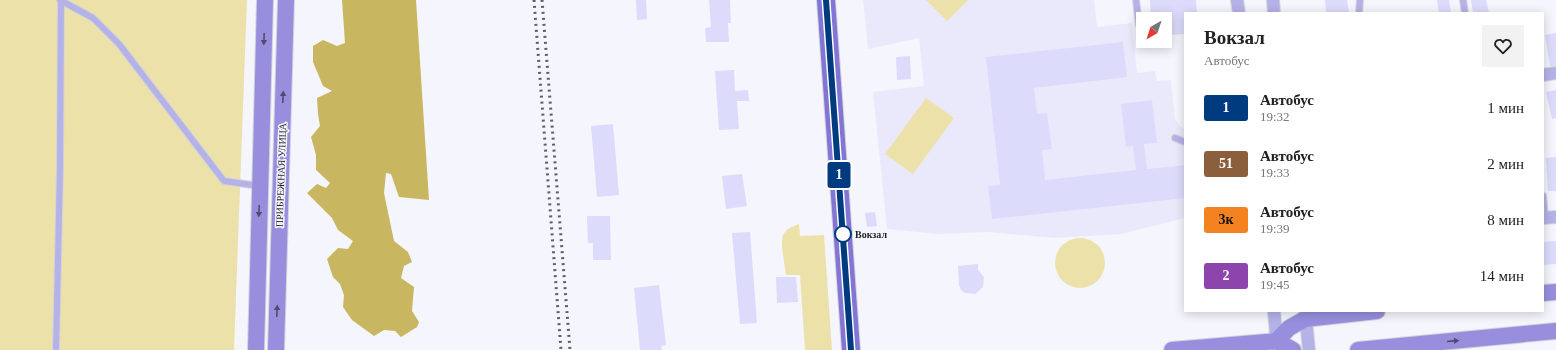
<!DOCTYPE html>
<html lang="ru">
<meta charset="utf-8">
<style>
body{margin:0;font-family:"Times New Roman",serif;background:#f2f2f2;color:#222;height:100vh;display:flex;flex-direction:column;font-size:15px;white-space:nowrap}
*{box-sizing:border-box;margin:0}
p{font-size:13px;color:#767676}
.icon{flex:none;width:22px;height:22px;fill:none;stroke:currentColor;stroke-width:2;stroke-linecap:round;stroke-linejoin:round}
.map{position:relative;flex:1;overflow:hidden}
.panel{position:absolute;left:1184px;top:12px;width:360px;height:300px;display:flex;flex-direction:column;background:#fff;border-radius:0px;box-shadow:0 2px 10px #0003}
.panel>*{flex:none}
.badge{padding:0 8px;border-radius:3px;font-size:14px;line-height:26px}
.needle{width:26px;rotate:219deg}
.buttons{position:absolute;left:1136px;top:12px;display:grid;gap:8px}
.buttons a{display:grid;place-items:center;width:36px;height:36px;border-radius:0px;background:#fff;box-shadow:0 2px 10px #0003;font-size:20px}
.map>.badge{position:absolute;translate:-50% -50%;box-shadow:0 0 0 2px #fff}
.round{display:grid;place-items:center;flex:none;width:42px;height:42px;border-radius:0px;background:#f2f2f2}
.summary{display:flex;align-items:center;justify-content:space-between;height:68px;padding:0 20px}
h1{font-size:19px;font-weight:600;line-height:30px}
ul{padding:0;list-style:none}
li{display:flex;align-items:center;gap:12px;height:56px;padding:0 20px}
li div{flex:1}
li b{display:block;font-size:15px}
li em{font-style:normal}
li .badge{min-width:44px;font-weight:700;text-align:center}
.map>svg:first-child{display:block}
</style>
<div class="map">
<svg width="1556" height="350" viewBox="0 0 1556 350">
<rect width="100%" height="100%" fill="#f5f5fd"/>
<path fill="#eae9fb" d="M 863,0 L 1094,0 L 1097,27 L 1132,23 L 1137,73 L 1155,71 L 1157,81 L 1171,80 L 1175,119 L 1180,126 L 1185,129 L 1185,218 L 1121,234 L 1055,238 L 987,232 L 939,234 L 887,229 L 873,92 L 924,86 L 919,38 L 868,49 Z"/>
<g fill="#ede1aa">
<path d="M 0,0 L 247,0 L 234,350 L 0,350 Z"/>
<path d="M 926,0 L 968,0 L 947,21 Z"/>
<path d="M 926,98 L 954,118 L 913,174 L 885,154 Z"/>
<path d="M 799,224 L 800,236 L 824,235 L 832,350 L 805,350 L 800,275 L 786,275 C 785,265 780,244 783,235 C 786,229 793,226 799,224 Z"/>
<circle cx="1080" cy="263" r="25"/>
</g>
<path fill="#c9b660" d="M 342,0 L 416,0 L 429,200 L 399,197 L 391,174 L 386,173 L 384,193 L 394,241 L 408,252 L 412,262 L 404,266 L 401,278 L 414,287 L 412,311 L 419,322 L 417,327 L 401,337 L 395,331 L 384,330 L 374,336 L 352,320 L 343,307 L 344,295 L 340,284 L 333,277 L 327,259 L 338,248 L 348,249 L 353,241 L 338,230 L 332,218 L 307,193 L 317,184 L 326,188 L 330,183 L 316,170 L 316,155 L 311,137 L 320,126 L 318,114 L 317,98 L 332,91 L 323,86 L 313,62 L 313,46 L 323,40 L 337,46 L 345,43 Z"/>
<g fill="#dcdbfb">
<path d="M 636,0 L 646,0 L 647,19 L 637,20 Z"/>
<path d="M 709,0 L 730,0 L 731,23 L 728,23 L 729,42 L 706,42 L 705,28 L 711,27 Z"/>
<path d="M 1150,0 L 1196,0 L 1197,13 L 1185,13 L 1185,34 L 1165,35 L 1165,19 L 1151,19 Z"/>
<path d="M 1325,0 L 1347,0 L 1349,13 L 1326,13 Z"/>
<path d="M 1437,0 L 1449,0 L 1451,13 L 1439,13 Z"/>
<path d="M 1471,0 L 1486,0 L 1489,13 L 1473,13 Z"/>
<path d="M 1556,33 L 1556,66 L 1550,66 L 1545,35 Z"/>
<path d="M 1123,42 L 1127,77 L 1034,88 L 1037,114 L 1047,113 L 1052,149 L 1042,150 L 1045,180 L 1136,170 L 1133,146 L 1126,147 L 1121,104 L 1152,100 L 1157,143 L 1144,144 L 1147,169 L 1185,165 L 1185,198 L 992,219 L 988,186 L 1000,185 L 986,57 Z"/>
<path d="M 910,56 L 911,79 L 897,80 L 896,57 Z"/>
<path d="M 734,70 L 735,91 L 748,90 L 749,101 L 737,101 L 739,129 L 719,130 L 715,71 Z"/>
<path d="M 1556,90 L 1556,118 L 1552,119 L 1546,92 Z"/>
<path d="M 613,124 L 619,195 L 597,197 L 591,126 Z"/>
<path d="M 1556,157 L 1556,191 L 1548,191 L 1546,158 Z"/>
<path d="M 742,174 L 747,206 L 726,209 L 722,176 Z"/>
<path d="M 875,212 L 877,226 L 867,227 L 865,213 Z"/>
<path d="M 587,216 L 610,216 L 611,260 L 593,260 L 593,243 L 588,243 Z"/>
<path d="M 750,232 L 757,323 L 740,324 L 732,233 Z"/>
<path d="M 1556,241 L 1556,264 L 1543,265 L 1543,242 Z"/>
<path d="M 978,264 L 978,270 L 984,277 L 983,287 L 975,294 L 965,293 L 961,290 L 959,285 L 958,266 Z"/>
<path d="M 776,277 L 796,277 L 798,302 L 777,303 Z"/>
<path d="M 659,285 L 666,345 L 661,346 L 662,350 L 640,350 L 634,288 Z"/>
</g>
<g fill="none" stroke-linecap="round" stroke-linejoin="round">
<g stroke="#d3d3da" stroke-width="8">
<g id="lane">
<path d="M 60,0 L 93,18 L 119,44 L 224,181 L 260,186"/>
<path d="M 1136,0 L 1139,25"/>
<path d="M 1463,0 L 1465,13"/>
<path d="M 1359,13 L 1360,0"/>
<path d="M 1175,138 L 1185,142"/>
<path d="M 1543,196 L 1545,218"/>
<path d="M 56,350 L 60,168 L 61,1"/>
</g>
</g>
<g stroke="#d3d3da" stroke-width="14">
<g id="street">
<path d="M 1237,0 L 1239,13"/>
<path d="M 1273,0 L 1274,13"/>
<path d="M 1543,75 L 1556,73"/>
<path d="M 1543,218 L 1556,217"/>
<path d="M 1274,311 L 1277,346"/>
<path d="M 1305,311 L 1309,350"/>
</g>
</g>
<g stroke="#d3d3da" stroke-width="18">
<g id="secondary">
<path d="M 1543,293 L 1556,292"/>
<path d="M 1277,340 L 1289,328 L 1305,319 L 1377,311"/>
<path d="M 256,350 L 265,0"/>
<path d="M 276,350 L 286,0"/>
<path d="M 1172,350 L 1277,341 L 1293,350"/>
<path d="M 1358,350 L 1556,331"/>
</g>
</g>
<g stroke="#d3d3da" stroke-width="20">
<path id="primary" d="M 826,0 L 851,350"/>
</g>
<use href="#lane" stroke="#b5b2e8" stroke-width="6"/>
<use href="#street" stroke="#b5b2e8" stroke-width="12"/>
<use href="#secondary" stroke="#978fde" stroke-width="16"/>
<use href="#primary" stroke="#8275d6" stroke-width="18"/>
<g stroke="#605f64" stroke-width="3" stroke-dasharray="2 4" stroke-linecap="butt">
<path d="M 534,0 L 561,350"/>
<path d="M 542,0 L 570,350"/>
</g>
</g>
<defs><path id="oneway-solid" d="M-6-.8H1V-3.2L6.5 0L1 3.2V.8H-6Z"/></defs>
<g fill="#504c6e">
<use href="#oneway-solid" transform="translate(264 39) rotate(92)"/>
<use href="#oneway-solid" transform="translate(283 97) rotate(-88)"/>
<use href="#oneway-solid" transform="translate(259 211) rotate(92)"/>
<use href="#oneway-solid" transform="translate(277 311) rotate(-88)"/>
<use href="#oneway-solid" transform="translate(1453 341) rotate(-5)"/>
</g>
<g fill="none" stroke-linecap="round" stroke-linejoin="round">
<g stroke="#fff" stroke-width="9">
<path id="line" d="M 826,0 L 851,350"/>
</g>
<use href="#line" stroke="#003b80" stroke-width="6"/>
</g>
<circle fill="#fff" stroke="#003b80" stroke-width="2" cx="843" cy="234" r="8"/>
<g text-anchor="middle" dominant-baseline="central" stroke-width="3" stroke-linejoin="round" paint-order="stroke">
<g font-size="10" fill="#201f23" stroke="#f5f5fd">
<text transform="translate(281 175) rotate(-88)">ПРИБРЕЖНАЯ УЛИЦА</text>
</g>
<g font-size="10" font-weight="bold" fill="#201f23" stroke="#f5f5fd" text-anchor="start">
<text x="855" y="234">Вокзал</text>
</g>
</g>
</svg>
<div class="buttons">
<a><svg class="needle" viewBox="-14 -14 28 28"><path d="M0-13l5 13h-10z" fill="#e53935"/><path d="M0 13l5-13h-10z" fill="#767676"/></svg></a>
</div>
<b class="badge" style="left:839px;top:175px;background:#003b80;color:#fff">1</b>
<section class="panel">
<div class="summary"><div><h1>Вокзал</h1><p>Автобус</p></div><a class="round"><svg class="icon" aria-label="heart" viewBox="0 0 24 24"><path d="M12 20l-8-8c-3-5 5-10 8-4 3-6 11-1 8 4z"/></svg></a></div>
<ul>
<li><span class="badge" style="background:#003b80;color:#fff">1</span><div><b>Автобус</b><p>19:32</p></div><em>1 мин</em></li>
<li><span class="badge" style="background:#8b5e3c;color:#fff">51</span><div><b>Автобус</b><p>19:33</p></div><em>2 мин</em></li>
<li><span class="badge" style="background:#f58220;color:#111">3к</span><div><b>Автобус</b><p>19:39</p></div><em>8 мин</em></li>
<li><span class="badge" style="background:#8e44ad;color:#fff">2</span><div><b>Автобус</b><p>19:45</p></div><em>14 мин</em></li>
</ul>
</section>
</div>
